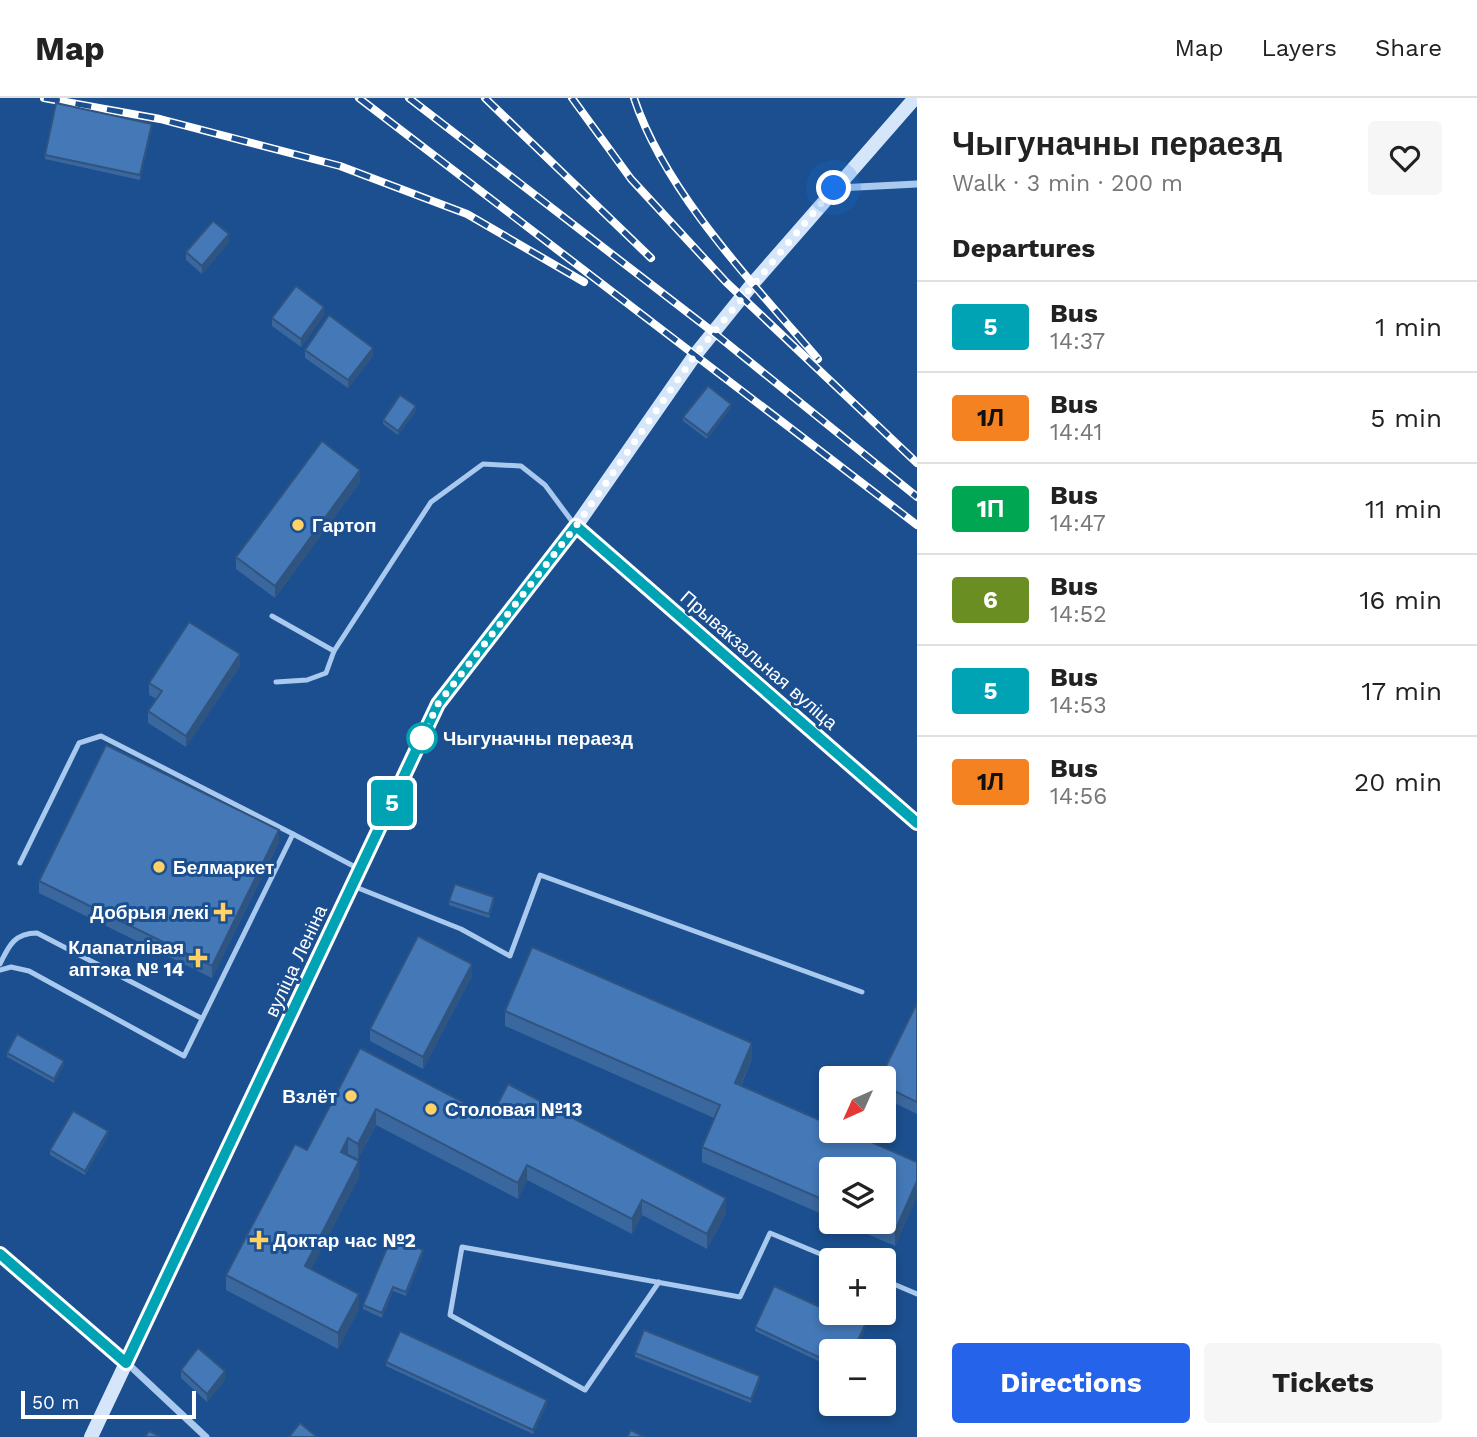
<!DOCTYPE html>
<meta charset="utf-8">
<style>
body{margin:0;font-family:"Work Sans",sans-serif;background:#f6f6f6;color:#222;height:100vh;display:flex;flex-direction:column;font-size:26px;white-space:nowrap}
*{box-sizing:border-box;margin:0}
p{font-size:23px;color:#767676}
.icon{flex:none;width:38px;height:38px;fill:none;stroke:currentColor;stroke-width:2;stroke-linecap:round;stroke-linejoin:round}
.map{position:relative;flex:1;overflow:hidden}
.side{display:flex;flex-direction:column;background:#fff;width:560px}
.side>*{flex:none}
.badge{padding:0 14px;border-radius:5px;font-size:24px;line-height:46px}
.needle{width:46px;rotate:225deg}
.controls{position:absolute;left:819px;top:968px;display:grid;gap:14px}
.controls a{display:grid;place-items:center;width:77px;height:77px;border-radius:7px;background:#fff;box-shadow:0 4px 10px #0003;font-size:35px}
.scale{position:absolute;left:21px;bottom:18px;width:175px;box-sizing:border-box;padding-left:7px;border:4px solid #fff;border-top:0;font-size:19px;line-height:24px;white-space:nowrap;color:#fff;-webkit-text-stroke:5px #1b4f8f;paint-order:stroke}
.you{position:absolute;width:35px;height:35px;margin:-18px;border:5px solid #fff;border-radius:50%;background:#1a73e8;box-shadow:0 0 0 10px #1a73e833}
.map>.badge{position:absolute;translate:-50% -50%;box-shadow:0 0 0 4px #fff}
h2{padding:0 35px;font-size:26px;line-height:63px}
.round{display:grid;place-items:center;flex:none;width:74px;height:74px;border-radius:7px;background:#f6f6f6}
.overview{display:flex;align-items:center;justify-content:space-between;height:119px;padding:0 35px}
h1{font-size:33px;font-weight:700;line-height:52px}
.button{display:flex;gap:14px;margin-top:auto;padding:14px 35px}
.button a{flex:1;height:80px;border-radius:7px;background:#2563eb;color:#fff;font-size:28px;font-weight:700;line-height:80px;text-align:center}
.button a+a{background:#f6f6f6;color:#222}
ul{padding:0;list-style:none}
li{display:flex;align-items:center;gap:21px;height:91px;padding:0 35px;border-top:2px solid #e0e0e0}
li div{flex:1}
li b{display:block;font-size:26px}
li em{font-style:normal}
li .badge{min-width:77px;font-weight:700;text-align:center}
header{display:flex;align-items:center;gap:42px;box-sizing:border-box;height:98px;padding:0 35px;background:#fff;border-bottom:2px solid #e0e0e0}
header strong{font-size:33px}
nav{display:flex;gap:38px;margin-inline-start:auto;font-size:24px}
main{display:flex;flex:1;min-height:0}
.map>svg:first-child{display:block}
</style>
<header>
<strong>Map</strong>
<nav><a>Map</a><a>Layers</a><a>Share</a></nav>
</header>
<main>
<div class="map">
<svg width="917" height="1339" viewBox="0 0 917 1339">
<rect width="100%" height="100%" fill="#1b4f8f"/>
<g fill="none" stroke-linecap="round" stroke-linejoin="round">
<g stroke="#a9c9ee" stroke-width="5">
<path d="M 272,518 L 334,553 L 431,404 L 483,366 L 521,368 L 545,387 L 574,426"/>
<path d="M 276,584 L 307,582 L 326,575 L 334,553"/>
<path d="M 20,765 L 79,645 L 101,638 L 293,736"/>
<path d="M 353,788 L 461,831 L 510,858 L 540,777 L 862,894"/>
<path d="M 0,866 C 9,847 15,835 37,835 L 201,920"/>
<path d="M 0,872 L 11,869 L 29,873 L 184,958 L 293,736 L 359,771"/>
<path d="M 884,1182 L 917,1196"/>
<path d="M 659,1184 L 585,1292 L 450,1217 L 462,1149 L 740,1199 L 770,1135 L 835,1162"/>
</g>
<g stroke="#a9c9ee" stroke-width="7">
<path d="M 838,90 L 917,86"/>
<path d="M 127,1265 L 206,1339"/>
</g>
<g stroke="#d6e6fa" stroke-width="14">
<path d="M 576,428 L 917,725"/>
<path d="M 0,1156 L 126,1265"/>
<path d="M 91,1339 L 438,606 L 576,428 L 695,257 L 754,184 L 915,0"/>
</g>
<g stroke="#fff" stroke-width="8">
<g id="rail">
<path d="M 44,0 L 160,21 L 340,68 L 467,116 L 584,184"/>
<path d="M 359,0 L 917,427"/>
<path d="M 409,0 L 713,234 L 917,399"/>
<path d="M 485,0 L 651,160"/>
<path d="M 572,0 L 631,81 L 726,184 L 917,365"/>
<path d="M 634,0 C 665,94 754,187 818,261"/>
</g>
</g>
<use href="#rail" stroke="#1b4f8f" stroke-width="5" stroke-dasharray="16" stroke-linecap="butt"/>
</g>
<g fill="#3a679d">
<path d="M 152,30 L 140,82 L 45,61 L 45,57 Z"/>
<path d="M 229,144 L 202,176 L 186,162 L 186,154 Z"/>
<path d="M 324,217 L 301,249 L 272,228 L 272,220 Z"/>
<path d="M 305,252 L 373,258 L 348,290 L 305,260 Z"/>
<path d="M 731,310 L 707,341 L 683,323 L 683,319 Z"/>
<path d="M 416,313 L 398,337 L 383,326 L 383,322 Z"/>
<path d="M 360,384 L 275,500 L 236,471 L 236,459 Z"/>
<path d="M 240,568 L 186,649 L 148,625 L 148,613 L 156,601 L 149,597 L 149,585 Z"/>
<path d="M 279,744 L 212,880 L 39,795 L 39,783 Z"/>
<path d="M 449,803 L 494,803 L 489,820 L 449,807 Z"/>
<path d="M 472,878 L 423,971 L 370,943 L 370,931 Z"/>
<path d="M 917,905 L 917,1016 L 884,1000 L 884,980 Z"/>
<path d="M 505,913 L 752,961 L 741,988 L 917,1064 L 917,1098 L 895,1148 L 839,1124 L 884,1124 L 831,1071 L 831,1120 L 702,1064 L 702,1049 L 714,1020 L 505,928 Z"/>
<path d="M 360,950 L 491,1019 L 726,1115 L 707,1151 L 642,1117 L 632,1136 L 527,1082 L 518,1101 L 376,1027 L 358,1061 L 348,1056 L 347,1057 L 359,1079 L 311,1171 L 359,1211 L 338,1251 L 226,1192 L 226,1177 L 307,1052 Z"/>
<path d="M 7,955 L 64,967 L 54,985 L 7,959 Z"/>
<path d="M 108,1037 L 85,1077 L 50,1057 L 50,1052 Z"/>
<path d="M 423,1156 L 406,1198 L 393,1193 L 382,1220 L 363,1211 L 363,1207 Z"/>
<path d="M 824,1211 L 831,1253 L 831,1269 L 755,1233 L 755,1229 Z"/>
<path d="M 635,1255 L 760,1282 L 751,1305 L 635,1259 Z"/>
<path d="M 386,1264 L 547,1306 L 533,1336 L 386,1268 Z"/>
<path d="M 181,1272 L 225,1282 L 207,1304 L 181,1280 Z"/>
</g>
<g fill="#305480">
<path d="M 152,26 L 152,30 L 140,82 L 140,77 Z"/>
<path d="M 229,136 L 229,144 L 202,176 L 202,168 Z"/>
<path d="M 324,209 L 324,217 L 301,249 L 301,241 Z"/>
<path d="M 373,250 L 373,258 L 348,290 L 348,282 Z"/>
<path d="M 731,306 L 731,310 L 707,341 L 707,337 Z"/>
<path d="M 416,308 L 416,313 L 398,337 L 398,333 Z"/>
<path d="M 360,372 L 360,384 L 275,500 L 275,488 Z"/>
<path d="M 240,556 L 240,568 L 186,649 L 186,638 Z"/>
<path d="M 279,732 L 279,744 L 212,880 L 212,868 Z"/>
<path d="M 472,866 L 472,878 L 423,971 L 423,959 Z"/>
<path d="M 752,945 L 752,961 L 735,1000 L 735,985 Z"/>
<path d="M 64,963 L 64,967 L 54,985 L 54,981 Z"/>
<path d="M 376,1011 L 376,1027 L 358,1061 L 358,1046 Z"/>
<path d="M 108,1033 L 108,1037 L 85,1077 L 85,1073 Z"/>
<path d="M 348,1040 L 348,1056 L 341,1069 L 341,1054 Z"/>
<path d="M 359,1063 L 359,1079 L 305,1183 L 305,1168 Z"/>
<path d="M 527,1067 L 527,1082 L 518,1101 L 518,1085 Z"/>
<path d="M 917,1083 L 917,1098 L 895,1148 L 895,1133 Z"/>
<path d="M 726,1100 L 726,1115 L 707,1151 L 707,1136 Z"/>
<path d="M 642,1102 L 642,1117 L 632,1136 L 632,1121 Z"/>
<path d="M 423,1152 L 423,1156 L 406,1198 L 406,1194 Z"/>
<path d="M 393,1189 L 393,1193 L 382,1220 L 382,1215 Z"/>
<path d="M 359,1196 L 359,1211 L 338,1251 L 338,1235 Z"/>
<path d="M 871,1214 L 873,1214 L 855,1253 L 853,1253 Z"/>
<path d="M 225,1273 L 225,1282 L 207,1304 L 207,1296 Z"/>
<path d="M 760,1278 L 760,1282 L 751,1305 L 751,1301 Z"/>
<path d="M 547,1302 L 547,1306 L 533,1336 L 533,1332 Z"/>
</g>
<g fill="#4478b7" stroke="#305480" stroke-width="2">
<path d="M 56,5 L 152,26 L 140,77 L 45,57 Z"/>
<path d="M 213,123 L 229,136 L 202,168 L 186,154 Z"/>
<path d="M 296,188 L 324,209 L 301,241 L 272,220 Z"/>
<path d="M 329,217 L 373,250 L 348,282 L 305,252 Z"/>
<path d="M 708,288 L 731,306 L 707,337 L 683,319 Z"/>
<path d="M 400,297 L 416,308 L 398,333 L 383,322 Z"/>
<path d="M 322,343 L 360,372 L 275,488 L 236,459 Z"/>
<path d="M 189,524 L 240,556 L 186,638 L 148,613 L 162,593 L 149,585 Z"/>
<path d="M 106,647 L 279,732 L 212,868 L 39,783 Z"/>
<path d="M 455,786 L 494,799 L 489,816 L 449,803 Z"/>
<path d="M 418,838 L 472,866 L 423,959 L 370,931 Z"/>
<path d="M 532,849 L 752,945 L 735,985 L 831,1027 L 831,1032 L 844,1032 L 917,1064 L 917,1083 L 895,1133 L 874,1124 L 884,1124 L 884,1071 L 831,1071 L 831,1105 L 702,1049 L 720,1007 L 505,913 Z"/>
<path d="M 917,905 L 917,1004 L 884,988 L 884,980 L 880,980 Z"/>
<path d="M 17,936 L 64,963 L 54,981 L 7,955 Z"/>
<path d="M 360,950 L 491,1019 L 508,986 L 726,1100 L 707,1136 L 642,1102 L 632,1121 L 527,1067 L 518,1085 L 376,1011 L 358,1046 L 348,1040 L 341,1054 L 359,1063 L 305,1168 L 359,1196 L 338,1235 L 226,1177 L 295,1046 L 307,1052 Z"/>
<path d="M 73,1013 L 108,1033 L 85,1073 L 50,1052 Z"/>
<path d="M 392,1138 L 423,1152 L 406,1194 L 393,1189 L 382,1215 L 363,1207 Z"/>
<path d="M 774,1188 L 824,1211 L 831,1196 L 831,1214 L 871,1214 L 853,1253 L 831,1253 L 831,1265 L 755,1229 Z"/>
<path d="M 644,1232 L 760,1278 L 751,1301 L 635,1255 Z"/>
<path d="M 400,1233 L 547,1302 L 533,1332 L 386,1264 Z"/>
<path d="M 198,1250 L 225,1273 L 207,1296 L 181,1272 Z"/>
<path d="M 300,1325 L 317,1339 L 289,1339 Z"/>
<path d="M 631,1332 L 644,1339 L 627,1339 Z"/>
<path d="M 149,1333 L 161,1339 L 145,1339 Z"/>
</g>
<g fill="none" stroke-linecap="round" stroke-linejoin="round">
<g stroke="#fff" stroke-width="16">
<path id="line" d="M 0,1156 L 126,1265 L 438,606 L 576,428 L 917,725"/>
</g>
<use href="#line" stroke="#00a3b4" stroke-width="10"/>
<path stroke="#fff" stroke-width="7" stroke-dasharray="0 12.6" d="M 422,640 L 438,606 L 576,428 L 695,257 L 834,90"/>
</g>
<g fill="#ffd166" stroke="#1b4f8f" stroke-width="2.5">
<circle cx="298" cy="427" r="7"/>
<circle cx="159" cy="769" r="7"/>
<path d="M219.5 803.5h7v7h7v7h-7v7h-7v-7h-7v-7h7z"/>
<path d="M194.5 849.5h7v7h7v7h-7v7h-7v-7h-7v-7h7z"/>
<circle cx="351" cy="998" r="7"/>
<circle cx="431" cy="1011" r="7"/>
<path d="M255.5 1131.5h7v7h7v7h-7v7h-7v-7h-7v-7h7z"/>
</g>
<circle fill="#fff" stroke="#00a3b4" stroke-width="3.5" cx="422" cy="640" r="14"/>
<g text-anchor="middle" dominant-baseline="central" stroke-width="6" stroke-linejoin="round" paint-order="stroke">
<g font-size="19" font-weight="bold" fill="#fff" stroke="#1b4f8f" text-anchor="start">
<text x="312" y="427">Гартоп</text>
<text x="173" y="769">Белмаркет</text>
<text x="209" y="814" text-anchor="end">Добрыя лекі</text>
<text x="184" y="849" text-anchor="end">Клапатлівая<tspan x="184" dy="22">аптэка № 14</tspan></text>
<text x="337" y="998" text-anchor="end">Взлёт</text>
<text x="445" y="1011">Столовая №13</text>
<text x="273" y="1142">Доктар час №2</text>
</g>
<g font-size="19" fill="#fff" stroke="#1b4f8f">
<text transform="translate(759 562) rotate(41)">Прывакзальная вуліца</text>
<text transform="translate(296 863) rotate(-65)">вуліца Леніна</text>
</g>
<g font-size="19" font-weight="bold" fill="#fff" stroke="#1b4f8f" text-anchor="start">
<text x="443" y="640">Чыгуначны пераезд</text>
</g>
</g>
</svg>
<div class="controls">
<a><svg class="needle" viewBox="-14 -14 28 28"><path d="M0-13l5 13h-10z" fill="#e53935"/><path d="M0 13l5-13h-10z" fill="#767676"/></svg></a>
<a><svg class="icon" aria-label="layers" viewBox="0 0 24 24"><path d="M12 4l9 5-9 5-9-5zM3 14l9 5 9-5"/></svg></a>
<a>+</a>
<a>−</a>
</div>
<div class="scale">50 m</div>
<div class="you" style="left:834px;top:90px"></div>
<b class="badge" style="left:392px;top:705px;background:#00a3b4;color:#fff">5</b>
</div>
<section class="side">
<div class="overview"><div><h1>Чыгуначны пераезд</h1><p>Walk · 3 min · 200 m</p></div><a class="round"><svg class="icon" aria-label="heart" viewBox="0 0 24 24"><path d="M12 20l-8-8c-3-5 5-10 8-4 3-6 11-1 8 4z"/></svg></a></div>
<h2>Departures</h2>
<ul>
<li><span class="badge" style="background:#00a3b4;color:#fff">5</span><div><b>Bus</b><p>14:37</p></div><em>1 min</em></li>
<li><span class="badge" style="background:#f58220;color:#111">1Л</span><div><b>Bus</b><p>14:41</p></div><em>5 min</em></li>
<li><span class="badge" style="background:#00a651;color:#fff">1П</span><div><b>Bus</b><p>14:47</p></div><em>11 min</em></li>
<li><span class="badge" style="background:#6b8e23;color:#fff">6</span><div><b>Bus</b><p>14:52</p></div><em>16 min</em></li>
<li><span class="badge" style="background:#00a3b4;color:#fff">5</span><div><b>Bus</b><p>14:53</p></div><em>17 min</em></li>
<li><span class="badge" style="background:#f58220;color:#111">1Л</span><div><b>Bus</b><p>14:56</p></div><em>20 min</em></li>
</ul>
<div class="button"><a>Directions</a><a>Tickets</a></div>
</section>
</main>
